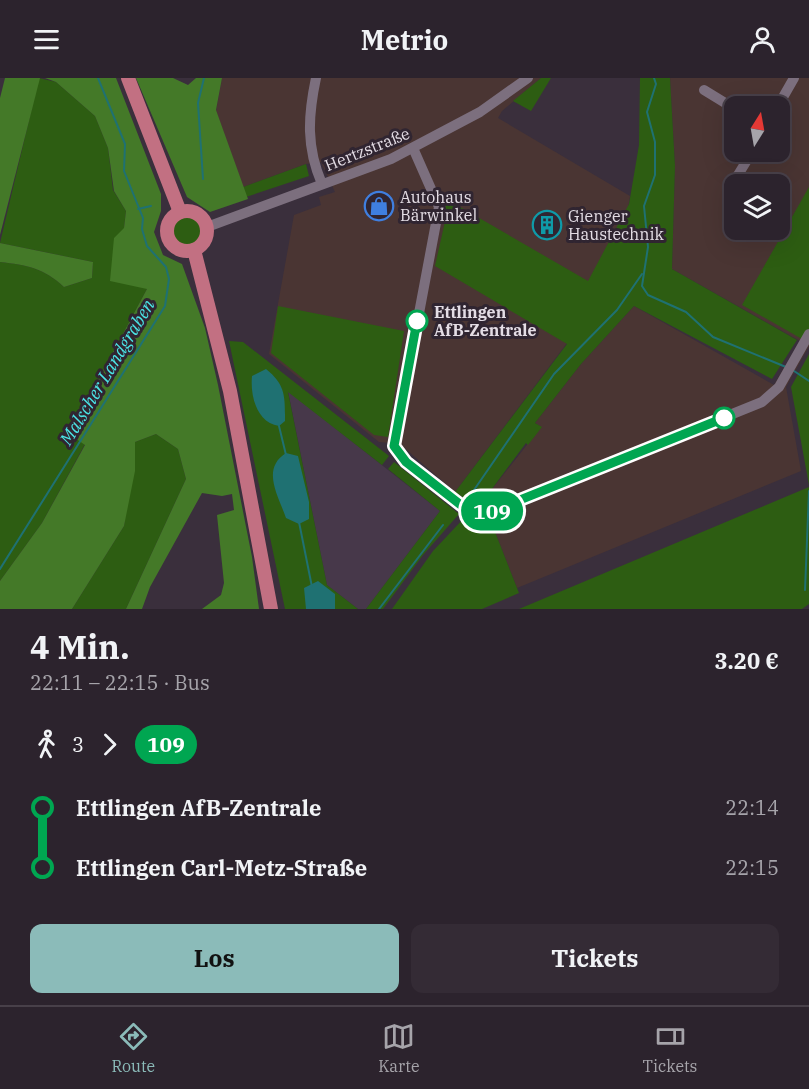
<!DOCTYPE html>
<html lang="de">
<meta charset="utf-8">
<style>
body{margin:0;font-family:"IBM Plex Serif",serif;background:#342b35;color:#f1f3f6;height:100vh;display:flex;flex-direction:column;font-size:22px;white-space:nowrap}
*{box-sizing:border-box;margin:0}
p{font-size:20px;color:#a6a4aa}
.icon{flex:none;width:33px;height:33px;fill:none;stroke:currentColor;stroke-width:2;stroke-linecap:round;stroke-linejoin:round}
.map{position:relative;height:531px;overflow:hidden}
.drawer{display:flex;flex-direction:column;background:#2c232d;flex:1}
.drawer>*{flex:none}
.badge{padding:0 12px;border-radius:20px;font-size:21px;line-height:39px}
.needle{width:39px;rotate:11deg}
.buttons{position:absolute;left:724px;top:18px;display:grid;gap:12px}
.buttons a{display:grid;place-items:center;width:66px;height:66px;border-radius:12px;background:#2c232d;box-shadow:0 6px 24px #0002,0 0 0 2px #484049;font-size:30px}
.map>.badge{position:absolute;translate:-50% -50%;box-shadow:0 0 0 3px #fff}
.legs{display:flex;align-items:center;gap:9px;height:66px;padding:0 30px;font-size:20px}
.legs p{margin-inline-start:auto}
.headline{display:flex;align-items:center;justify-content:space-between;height:102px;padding:0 30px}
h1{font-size:33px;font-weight:700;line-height:45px}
.cta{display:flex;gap:12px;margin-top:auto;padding:12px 30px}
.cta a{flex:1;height:69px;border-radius:12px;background:#8bbbb9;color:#111;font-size:24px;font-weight:700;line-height:69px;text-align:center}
.cta a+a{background:#342b35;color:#f1f3f6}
ul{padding:0 30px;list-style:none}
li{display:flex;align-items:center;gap:21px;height:60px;font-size:22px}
li i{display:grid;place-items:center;width:9px;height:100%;margin:0 8px;background:currentColor}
li i::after{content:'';width:15px;height:15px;margin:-8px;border:4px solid;border-radius:50%;background:#2c232d}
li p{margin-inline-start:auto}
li:first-child i{background:linear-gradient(#0000 50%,currentColor 0)}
li:last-child i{background:linear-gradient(currentColor 50%,#0000 0)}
header{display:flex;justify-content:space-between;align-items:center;height:78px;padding:0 30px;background:#2c232d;font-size:27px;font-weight:700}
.tabs{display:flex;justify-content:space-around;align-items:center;height:84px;border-top:2px solid #484049;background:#2c232d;font-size:16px;color:#a6a4aa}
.tabs a{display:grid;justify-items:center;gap:3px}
.tabs .active{color:#8bbbb9}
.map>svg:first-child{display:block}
</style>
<header><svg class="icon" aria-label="menu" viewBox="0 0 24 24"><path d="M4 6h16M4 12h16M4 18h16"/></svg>Metrio<svg class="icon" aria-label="person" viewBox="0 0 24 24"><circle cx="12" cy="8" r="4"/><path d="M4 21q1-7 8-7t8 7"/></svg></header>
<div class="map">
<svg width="809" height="531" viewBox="0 0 809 531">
<rect width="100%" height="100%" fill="#3a2f3c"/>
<path fill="#47384a" d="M 288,313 L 440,433 L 366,531 L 358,531 L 327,507 Z"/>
<g fill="#4a3533" fill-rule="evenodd">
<path d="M 222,0 L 541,0 L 502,33 L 498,40 L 630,118 L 618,197 L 455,414 L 400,366 L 379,364 L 269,276 L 294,137 L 321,127 L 319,119 L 335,114 L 321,84 L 306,86 L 243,109 L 216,33 Z"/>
<path d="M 670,0 L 809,0 L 809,268 L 786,309 L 801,393 L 517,510 L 490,441 L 501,437 L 497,422 L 489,415 L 541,349 L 535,345 L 581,286 L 634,228 L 774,307 L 800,263 L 672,191 L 675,88 ZM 735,28 L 780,28 L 780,74 L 735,74 ZM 735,106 L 780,106 L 780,152 L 735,152 Z"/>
</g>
<g fill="#2d5d12">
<path d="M 39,0 L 56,4 L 95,38 L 108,70 L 113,112 L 126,133 L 124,150 L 147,211 L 69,356 L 85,366 L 42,445 L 0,503 L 0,184 C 27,187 44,190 64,209 L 92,200 L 93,184 L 0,165 Z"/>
<path d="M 541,0 L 551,0 L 531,33 L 513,23 Z"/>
<path d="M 640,0 L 670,0 L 675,88 L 672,191 L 797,262 L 772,301 L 634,228 L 581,286 L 535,345 L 542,349 L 528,367 L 526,365 L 489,415 L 497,422 C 478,429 471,425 455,414 L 567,266 L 435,188 L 446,139 L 445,122 L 448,122 L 588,203 L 629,126 L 639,67 Z"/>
<path d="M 306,86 L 309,98 L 246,119 L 243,109 Z"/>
<path d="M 809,109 L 809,265 L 742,227 Z"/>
<circle cx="187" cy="153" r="16"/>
<path d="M 278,228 L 404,253 L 388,359 L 374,357 L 271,275 Z"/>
<path d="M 229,263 L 243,264 L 389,378 L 382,387 L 288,314 L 327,507 L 358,531 L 285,531 Z"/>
<path d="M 809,276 L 809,407 L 791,309 Z"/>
<path d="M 156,356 L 178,371 L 186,401 L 126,531 L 72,531 L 124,448 L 135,364 Z"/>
<path d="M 394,384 L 459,436 L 423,477 L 383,531 L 366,531 L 440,433 L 388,391 Z"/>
<path d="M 809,409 L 809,526 L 802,531 L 519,531 Z"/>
<path d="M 465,439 L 490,441 L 519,515 L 482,531 L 392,531 L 433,473 Z"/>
</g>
<g fill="#447928">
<path d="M 5,0 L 40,0 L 0,157 L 0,20 Z"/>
<path d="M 45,0 L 116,0 L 161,116 L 161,133 L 154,154 L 163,177 L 182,186 L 205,250 L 218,307 L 252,479 L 259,531 L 202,531 L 221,517 L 224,505 L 217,437 L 234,432 L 232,416 L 222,418 L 202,415 L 150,509 L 142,531 L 126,531 L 186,401 L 178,371 L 156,356 L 135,364 L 135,393 L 124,448 L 72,531 L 0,531 L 0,503 L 42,445 L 85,367 L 69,356 L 147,211 L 110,203 L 114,160 L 124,150 L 126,133 L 114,113 L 108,70 L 95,38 L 56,4 Z"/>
<path d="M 136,0 L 173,0 L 188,7 L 196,0 L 222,0 L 216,32 L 248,121 L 210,134 L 187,119 Z"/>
<path d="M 0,165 L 93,184 L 92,200 L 64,209 C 44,190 27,187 0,184 Z"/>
</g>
<g fill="#1f7172">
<path d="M 266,291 C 286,307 285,319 285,343 L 279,348 C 257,345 250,318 252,298 Z"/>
<path d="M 286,375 L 298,378 L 309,424 L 309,441 L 299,446 L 286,440 C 278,417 261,391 286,375 Z"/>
<path d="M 318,503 L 335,516 L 335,531 L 306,531 L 304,510 Z"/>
</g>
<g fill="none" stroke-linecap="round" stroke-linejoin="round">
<g stroke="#1f7172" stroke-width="2">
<path d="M 654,0 L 656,6 L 647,34 L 655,64 L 655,97 L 644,128 L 648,169 L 642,208 L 648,217 L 686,234 L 713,259 L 786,289"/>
<path d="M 203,101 L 198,25 L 204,0"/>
<path d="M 138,131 L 151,128"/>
<path d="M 794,293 L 809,303"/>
<path d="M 279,348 L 286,377"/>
<path d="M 474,412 L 554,296 L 617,232 L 642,196"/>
<path d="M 299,444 L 312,509"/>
<path d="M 0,491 L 165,228 L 169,201 L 166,189 L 147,168 L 142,151 L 143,140 L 124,93 L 125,66 L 98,0"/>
<path d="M 805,512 L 809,413"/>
<path d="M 379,531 L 443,447"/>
</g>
<g stroke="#7c6f7e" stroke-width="10">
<path d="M 316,0 C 308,38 306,69 322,106"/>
<path d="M 704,12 L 735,31"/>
<path d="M 778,28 L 794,0"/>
<path d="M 413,70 L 439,129 L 394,368 L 406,384 L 466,431 L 477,436 L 490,434 L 762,324 L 779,309 L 809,256"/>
<path d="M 730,110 L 752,74"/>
<path d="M 207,149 L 391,81 L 480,34 L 528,0"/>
</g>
<g stroke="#c27082" stroke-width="14">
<path d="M 128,0 L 180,134"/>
<circle cx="187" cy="153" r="20"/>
<path d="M 194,172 L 230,313 L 271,531"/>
</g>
</g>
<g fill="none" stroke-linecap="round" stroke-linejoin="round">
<g stroke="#fff" stroke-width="14">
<path id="line-1" d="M 417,243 L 394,368 L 406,384 L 466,431 L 477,436 L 490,434 L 724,340"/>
</g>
<use href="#line-1" stroke="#00a651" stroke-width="9"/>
</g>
<defs>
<g id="shop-ring" transform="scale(1.5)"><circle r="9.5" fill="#302531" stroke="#3f7fe0" stroke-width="1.5"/><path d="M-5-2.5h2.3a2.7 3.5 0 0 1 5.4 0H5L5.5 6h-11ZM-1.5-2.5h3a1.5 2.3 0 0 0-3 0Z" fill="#3f7fe0"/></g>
<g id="building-ring" transform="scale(1.5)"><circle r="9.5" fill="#302531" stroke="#0f9aa8" stroke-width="1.5"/><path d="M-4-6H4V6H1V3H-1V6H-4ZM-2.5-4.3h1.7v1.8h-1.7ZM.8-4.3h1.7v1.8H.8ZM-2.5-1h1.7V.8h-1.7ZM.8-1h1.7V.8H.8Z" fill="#0f9aa8"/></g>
</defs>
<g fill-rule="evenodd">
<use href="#shop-ring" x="379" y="128"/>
<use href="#building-ring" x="547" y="147"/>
</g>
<g fill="#fff" stroke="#00a651" stroke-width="3">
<circle cx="417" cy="243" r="10"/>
<circle cx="724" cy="340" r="10"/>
</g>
<g text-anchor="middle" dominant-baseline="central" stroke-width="6" stroke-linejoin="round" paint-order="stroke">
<g font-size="16" fill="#e4dde5" stroke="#302531">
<text transform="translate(367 71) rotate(-22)">Hertzstraße</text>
</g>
<g font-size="16" fill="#e4dde5" stroke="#302531" text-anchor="start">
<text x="400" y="119">Autohaus<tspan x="400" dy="18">Bärwinkel</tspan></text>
<text x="568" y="138">Gienger<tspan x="568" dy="18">Haustechnik</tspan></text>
</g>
<g font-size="16" font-weight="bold" fill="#e4dde5" stroke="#302531" text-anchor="start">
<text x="434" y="234">Ettlingen<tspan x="434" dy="18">AfB-Zentrale</tspan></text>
</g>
<g font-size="18" font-style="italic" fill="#4be4e5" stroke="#302531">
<text transform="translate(107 294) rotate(-59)">Malscher Landgraben</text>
</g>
</g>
</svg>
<div class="buttons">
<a><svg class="needle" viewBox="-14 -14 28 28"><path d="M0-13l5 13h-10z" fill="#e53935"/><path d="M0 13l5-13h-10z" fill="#a6a4aa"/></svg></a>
<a><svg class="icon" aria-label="layers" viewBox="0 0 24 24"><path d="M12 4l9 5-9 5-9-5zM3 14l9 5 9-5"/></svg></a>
</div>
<b class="badge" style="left:492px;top:433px;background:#00a651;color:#fff">109</b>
</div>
<section class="drawer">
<div class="headline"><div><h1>4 Min.</h1><p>22:11 – 22:15 · Bus</p></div><b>3.20 €</b></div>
<div class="legs"><svg class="icon" aria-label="walk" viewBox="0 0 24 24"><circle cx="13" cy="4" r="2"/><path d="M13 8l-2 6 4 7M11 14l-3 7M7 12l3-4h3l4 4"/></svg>3<svg class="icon" aria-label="forward" viewBox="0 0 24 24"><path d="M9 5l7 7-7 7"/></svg><b class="badge" style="background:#00a651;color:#fff">109</b></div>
<ul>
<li><i style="color:#00a651"></i><b>Ettlingen AfB-Zentrale</b><p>22:14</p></li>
<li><i style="color:#00a651"></i><b>Ettlingen Carl-Metz-Straße</b><p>22:15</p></li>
</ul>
<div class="cta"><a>Los</a><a>Tickets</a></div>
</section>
<nav class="tabs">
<a class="active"><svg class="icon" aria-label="directions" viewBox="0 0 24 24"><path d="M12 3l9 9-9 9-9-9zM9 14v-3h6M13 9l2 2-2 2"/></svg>Route</a>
<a><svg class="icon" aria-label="map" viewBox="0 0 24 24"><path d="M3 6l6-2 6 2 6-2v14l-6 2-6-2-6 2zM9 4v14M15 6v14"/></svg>Karte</a>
<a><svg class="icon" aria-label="tickets" viewBox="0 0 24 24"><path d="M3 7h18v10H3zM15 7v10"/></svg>Tickets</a>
</nav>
